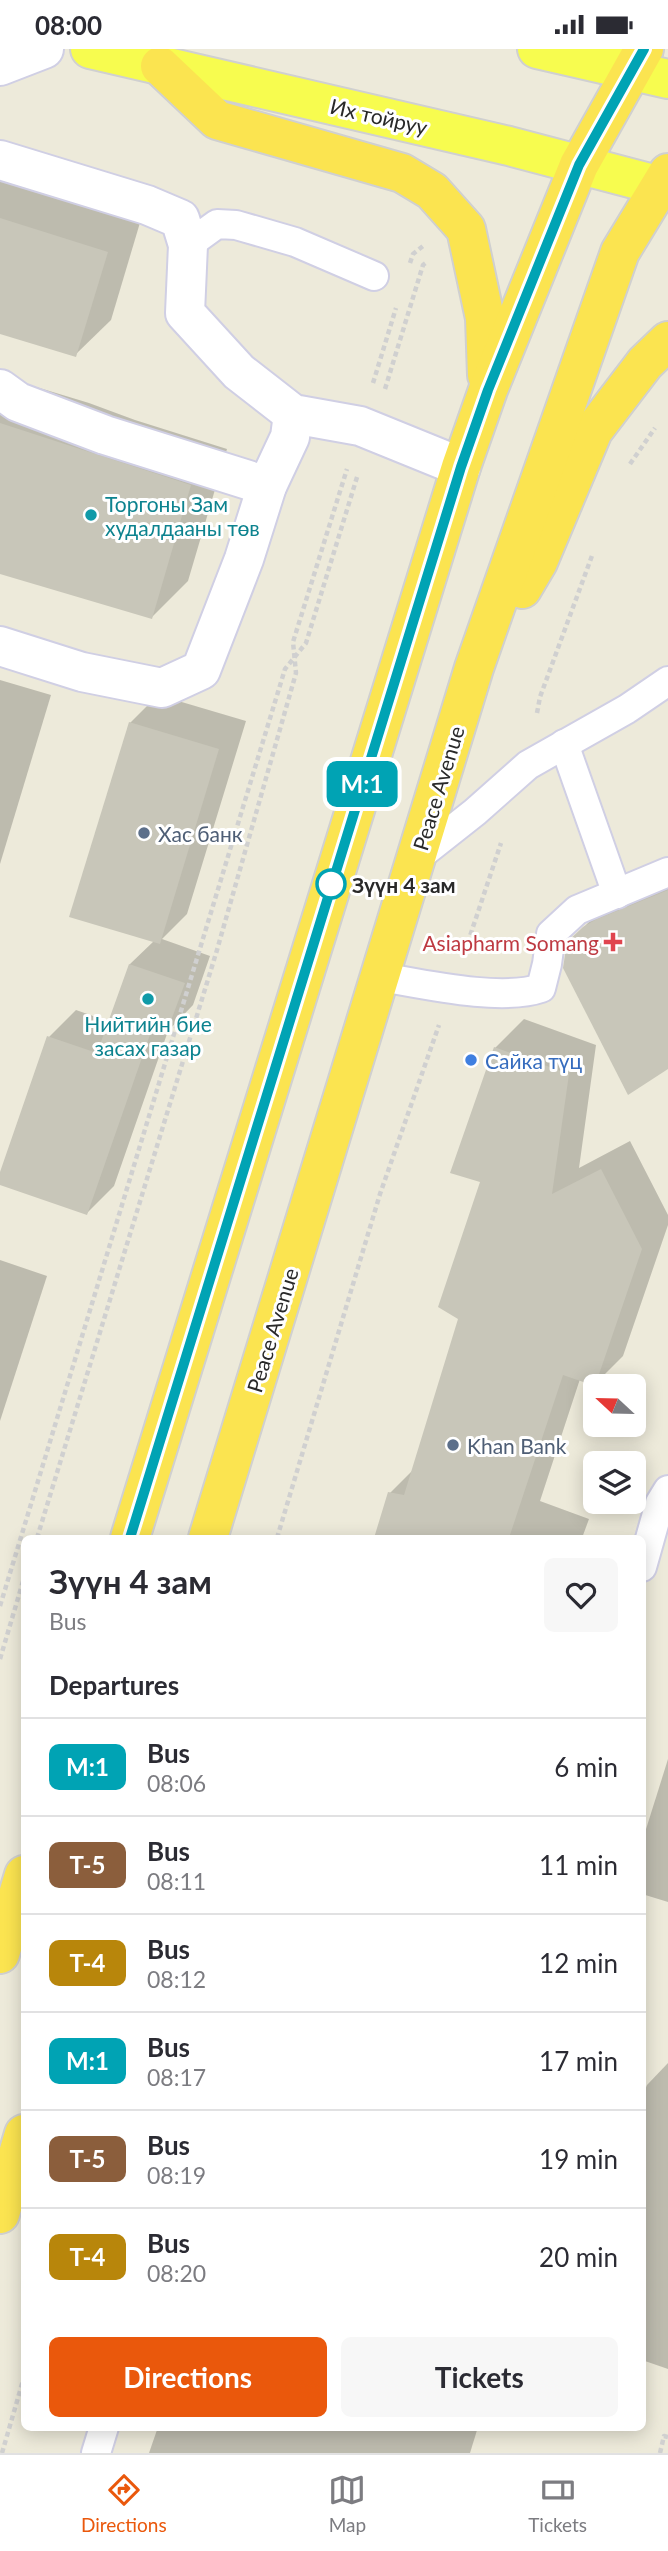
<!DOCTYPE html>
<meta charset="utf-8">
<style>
body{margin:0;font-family:Lato,sans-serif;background:#f7f7f7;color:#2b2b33;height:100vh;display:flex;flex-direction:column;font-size:26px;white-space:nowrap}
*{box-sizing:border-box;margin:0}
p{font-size:23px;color:#7c7c81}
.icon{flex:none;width:38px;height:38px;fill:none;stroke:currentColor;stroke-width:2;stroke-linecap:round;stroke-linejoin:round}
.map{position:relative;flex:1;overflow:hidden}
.sheet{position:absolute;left:21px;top:1486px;width:625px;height:896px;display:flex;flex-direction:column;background:#fff;border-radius:10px;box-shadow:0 4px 18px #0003}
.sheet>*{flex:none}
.badge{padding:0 14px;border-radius:10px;font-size:24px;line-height:46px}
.needle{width:46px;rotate:292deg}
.buttons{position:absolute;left:583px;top:1325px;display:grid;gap:14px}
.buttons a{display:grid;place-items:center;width:63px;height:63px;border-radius:10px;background:#fff;box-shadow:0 4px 18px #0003;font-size:35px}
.map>.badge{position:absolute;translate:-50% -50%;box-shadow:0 0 0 4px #fff}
h2{padding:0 28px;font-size:26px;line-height:63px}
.round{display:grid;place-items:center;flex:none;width:74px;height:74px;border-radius:10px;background:#f7f7f7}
.head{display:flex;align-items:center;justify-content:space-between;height:119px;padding:0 28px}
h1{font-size:33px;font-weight:700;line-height:52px}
.button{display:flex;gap:14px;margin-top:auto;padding:14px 28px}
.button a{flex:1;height:80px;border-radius:10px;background:#ea580c;color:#fff;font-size:28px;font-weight:700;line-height:80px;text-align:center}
.button a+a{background:#f7f7f7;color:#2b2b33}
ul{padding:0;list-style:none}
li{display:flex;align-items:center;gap:21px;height:98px;padding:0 28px;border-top:2px solid #e1e1e2}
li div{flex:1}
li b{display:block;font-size:26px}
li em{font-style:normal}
li .badge{min-width:77px;font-weight:700;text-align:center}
.status{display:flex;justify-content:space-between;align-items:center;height:49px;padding:0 35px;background:#fff;direction:ltr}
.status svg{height:19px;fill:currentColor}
.tab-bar{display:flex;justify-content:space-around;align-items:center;height:98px;border-top:2px solid #e1e1e2;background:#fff;font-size:19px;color:#7c7c81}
.tab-bar a{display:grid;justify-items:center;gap:4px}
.tab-bar .selected{color:#ea580c}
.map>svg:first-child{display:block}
</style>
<div class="status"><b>08:00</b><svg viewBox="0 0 49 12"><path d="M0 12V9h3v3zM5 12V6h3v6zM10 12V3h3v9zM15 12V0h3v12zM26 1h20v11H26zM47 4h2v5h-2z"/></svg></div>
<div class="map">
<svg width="668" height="2404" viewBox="0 0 668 2404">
<rect width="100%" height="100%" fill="#edeada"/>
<g fill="#0003">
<path d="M 0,123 L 142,167 L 111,271 L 75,306 L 0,283 Z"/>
<path d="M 0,327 L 89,354 L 135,371 L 227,400 L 188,532 L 152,568 L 0,524 Z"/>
<path d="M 0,631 L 51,646 L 0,815 Z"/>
<path d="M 158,646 L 246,672 L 187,865 L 162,890 L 210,907 L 193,956 L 168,982 L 114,1137 L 87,1164 L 0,1135 L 0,1129 L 49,988 L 76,961 L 110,973 L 130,915 L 154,892 L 130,674 Z"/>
<path d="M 668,824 L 668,1018 L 568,894 L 601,861 Z"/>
<path d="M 524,970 L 596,996 L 579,1119 L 630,1092 L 668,1166 L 668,1176 L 623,1307 L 595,1335 L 580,1330 L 540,1452 L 589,1470 L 582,1489 L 375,1489 L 390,1444 L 413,1421 L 461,1269 L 482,1132 L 495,999 Z"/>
<path d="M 0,1211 L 47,1227 L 0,1372 Z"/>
<path d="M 668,1710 L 668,1853 L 642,1845 L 642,1793 Z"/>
<path d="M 668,2014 L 668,2320 L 642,2311 L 642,2048 L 647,2036 Z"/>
<path d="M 158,2378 L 478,2378 L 470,2404 L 149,2404 Z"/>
</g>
<g fill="#c8c6b9">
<path d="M 0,169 L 108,203 L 76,308 L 0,285 Z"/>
<path d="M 0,374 L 191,436 L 152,570 L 0,525 Z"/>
<path d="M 129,673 L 219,700 L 160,895 L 69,868 Z"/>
<path d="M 668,841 L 668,1020 L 628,1046 L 563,919 L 567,893 L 583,878 L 595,871 Z"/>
<path d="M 129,915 L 185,934 L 166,985 L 152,980 L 87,1166 L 0,1136 L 0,1123 L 47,987 L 97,1004 Z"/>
<path d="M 494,998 L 569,1025 L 552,1145 L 601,1120 L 642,1200 L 595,1337 L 563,1326 L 509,1489 L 374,1489 L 388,1443 L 404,1446 L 458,1270 L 438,1258 L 480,1133 L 450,1124 Z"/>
</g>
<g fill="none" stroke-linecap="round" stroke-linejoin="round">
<g stroke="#d0cfe4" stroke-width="32">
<g id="service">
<path d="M 188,196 L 217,175 L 236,176 L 295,193 L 374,227"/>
<path d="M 564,695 L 617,845"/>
<path d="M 418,808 L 475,763 L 528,716 L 627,660 L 668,632"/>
<path d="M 381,928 C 423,935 501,953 541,939 L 547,915 L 551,885 L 577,861 L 668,823"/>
<path d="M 642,1518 L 660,1454 L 668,1441"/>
<path d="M 96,2404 L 104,2378"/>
</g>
</g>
<g stroke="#d0cfe4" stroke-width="42">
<g id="minor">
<path d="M 0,111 L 147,156 L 180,170 L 188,196 L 185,264 L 239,323 L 293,365 L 360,377 L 461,418"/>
<path d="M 0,340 L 18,353 L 105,386 L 267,437"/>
<path d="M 0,597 L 82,623 L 162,639 L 201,621 L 244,510 L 267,437 L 290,388 L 293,365"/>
</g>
</g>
<g stroke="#d0cfe4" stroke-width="42">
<path id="tertiary" d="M 0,17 L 44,0"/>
</g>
<g stroke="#d0d0d0" stroke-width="42">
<g id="primary">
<path d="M 90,0 L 509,97 L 668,139"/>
<path d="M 537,0 L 668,30"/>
</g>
</g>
<g stroke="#d0d0d0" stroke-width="42">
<g id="trunk">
<path d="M 160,17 L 217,71 L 402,124 L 432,142 L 466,180 L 485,269 L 487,326"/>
<path d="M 522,540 L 538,513 L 593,382 L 645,314 L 668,292"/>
<path d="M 130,1489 L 461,418 L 488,341 L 579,116 L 644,0"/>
<path d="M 208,1489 L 474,619 L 620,203 L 668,124"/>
<path d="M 0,1905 L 24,1826"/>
<path d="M 0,2165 L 24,2085"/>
</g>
</g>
<g stroke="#d0d0d0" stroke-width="4.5" stroke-dasharray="5 3.5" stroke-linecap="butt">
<path d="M 410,214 L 413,205 L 423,197"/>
<path d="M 373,334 L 396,259"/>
<path d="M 385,340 L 423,216 L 427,213"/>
<path d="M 630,415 L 655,379"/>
<path d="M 537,664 L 540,648 L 593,504"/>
<path d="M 465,902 L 501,794"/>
<path d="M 37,1489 L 217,901 L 296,624 L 293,593 L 347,420"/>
<path d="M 277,1489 L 380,1145 L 439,976"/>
<path d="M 0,1557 L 285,620 L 306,594 L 358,425"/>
<path d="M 0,1610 L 24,1529"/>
<path d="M 2,2404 L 24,2328"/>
<path d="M 660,2404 L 664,2387 L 668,2388"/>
</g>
<use href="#service" stroke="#fff" stroke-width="28"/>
<use href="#minor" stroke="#fff" stroke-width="38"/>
<use href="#tertiary" stroke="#fff" stroke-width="38"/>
<use href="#primary" stroke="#f7fc4f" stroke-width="38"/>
<use href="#trunk" stroke="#fbe450" stroke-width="38"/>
</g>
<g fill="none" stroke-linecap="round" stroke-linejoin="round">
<g stroke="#fff" stroke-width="16">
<path id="line" d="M 130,1489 L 461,418 L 488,341 L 579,116 L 644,0"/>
</g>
<use href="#line" stroke="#00a3b4" stroke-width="10"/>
</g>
<g fill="#0f9aa8" stroke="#fff" stroke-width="2.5">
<circle cx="91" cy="466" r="7"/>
<circle cx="148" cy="950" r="7"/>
</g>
<g fill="#5c6f8a" stroke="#fff" stroke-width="2.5">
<circle cx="144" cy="784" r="7"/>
<circle cx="453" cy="1396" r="7"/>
</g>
<circle fill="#fff" stroke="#00a3b4" stroke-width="3.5" cx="331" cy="835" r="14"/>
<path fill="#e0444e" stroke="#fff" stroke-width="2.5" d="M609.5 882.5h7v7h7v7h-7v7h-7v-7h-7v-7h7z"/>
<circle fill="#3f7fe0" stroke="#fff" stroke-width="2.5" cx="471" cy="1011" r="7"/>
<g text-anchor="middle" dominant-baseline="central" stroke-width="6" stroke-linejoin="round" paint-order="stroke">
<g font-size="21" fill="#292929" stroke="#fff">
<text transform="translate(379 67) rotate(13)">Их тойруу</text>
<text transform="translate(438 739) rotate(-73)">Peace Avenue</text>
<text transform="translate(272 1281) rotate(-73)">Peace Avenue</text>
</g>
<g font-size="21" fill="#0d838f" stroke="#fff" text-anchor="start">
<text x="105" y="454">Торгоны Зам<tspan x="105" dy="24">худалдааны төв</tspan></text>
<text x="148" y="974" text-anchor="middle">Нийтийн бие<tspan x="148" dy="24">засах газар</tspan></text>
</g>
<g font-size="21" fill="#4e5e75" stroke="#fff" text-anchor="start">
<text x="158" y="784">Хас банк</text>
<text x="467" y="1396">Khan Bank</text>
</g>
<g font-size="21" font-weight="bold" fill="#292929" stroke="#fff" text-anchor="start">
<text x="352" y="835">Зүүн 4 зам</text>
</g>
<g font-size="21" fill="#be3a42" stroke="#fff" text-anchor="end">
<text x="599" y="893">Asiapharm Somang</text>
</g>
<g font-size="21" fill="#366cbe" stroke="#fff" text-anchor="start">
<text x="485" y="1011">Сайка түц</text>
</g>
</g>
</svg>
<div class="buttons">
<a><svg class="needle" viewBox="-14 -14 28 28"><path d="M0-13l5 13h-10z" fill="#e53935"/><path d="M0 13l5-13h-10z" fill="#7c7c81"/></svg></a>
<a><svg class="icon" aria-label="layers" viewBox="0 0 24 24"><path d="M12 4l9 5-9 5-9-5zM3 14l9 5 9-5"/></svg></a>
</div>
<b class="badge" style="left:362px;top:735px;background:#00a3b4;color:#fff">М:1</b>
<section class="sheet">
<div class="head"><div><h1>Зүүн 4 зам</h1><p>Bus</p></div><a class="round"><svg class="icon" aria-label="heart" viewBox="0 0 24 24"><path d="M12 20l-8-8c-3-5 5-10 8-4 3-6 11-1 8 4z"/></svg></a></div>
<h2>Departures</h2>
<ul>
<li><span class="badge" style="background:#00a3b4;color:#fff">М:1</span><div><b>Bus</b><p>08:06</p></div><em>6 min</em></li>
<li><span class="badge" style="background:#8b5e3c;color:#fff">Т-5</span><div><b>Bus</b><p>08:11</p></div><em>11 min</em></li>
<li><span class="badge" style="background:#b8860b;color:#fff">Т-4</span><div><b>Bus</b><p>08:12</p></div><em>12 min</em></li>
<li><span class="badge" style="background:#00a3b4;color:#fff">М:1</span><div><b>Bus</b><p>08:17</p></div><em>17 min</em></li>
<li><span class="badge" style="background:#8b5e3c;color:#fff">Т-5</span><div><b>Bus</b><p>08:19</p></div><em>19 min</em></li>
<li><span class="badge" style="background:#b8860b;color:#fff">Т-4</span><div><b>Bus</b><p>08:20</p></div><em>20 min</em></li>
</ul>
<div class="button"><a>Directions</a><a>Tickets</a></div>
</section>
</div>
<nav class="tab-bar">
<a class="selected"><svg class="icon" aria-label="directions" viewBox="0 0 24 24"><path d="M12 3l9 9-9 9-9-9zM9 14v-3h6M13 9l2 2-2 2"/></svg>Directions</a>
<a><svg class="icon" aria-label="map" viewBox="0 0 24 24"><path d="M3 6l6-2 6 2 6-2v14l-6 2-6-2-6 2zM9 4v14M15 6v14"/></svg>Map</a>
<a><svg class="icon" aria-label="tickets" viewBox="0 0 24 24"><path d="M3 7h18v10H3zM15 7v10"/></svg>Tickets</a>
</nav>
